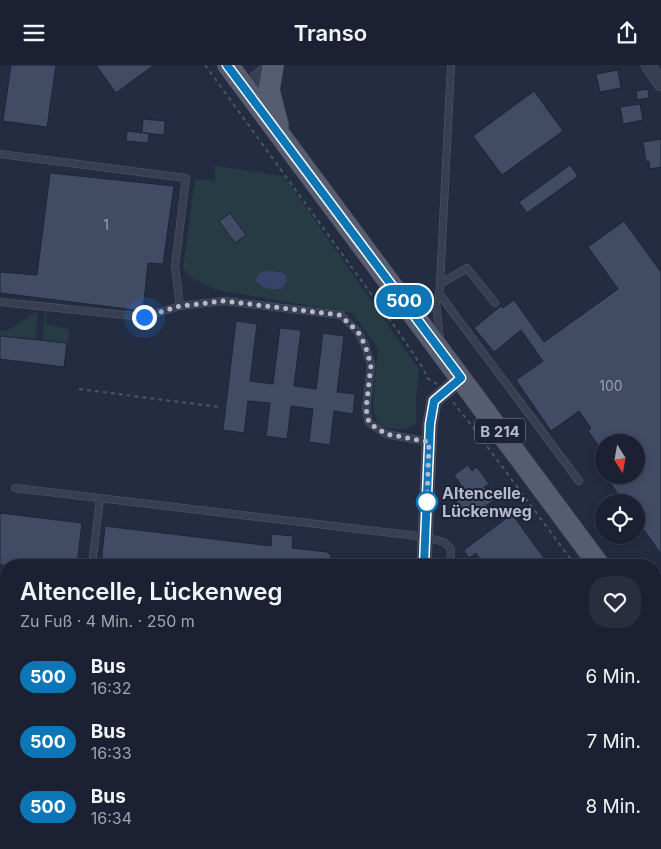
<!DOCTYPE html>
<html lang="de">
<meta charset="utf-8">
<style>
body{margin:0;font-family:Inter,sans-serif;background:#282e3e;color:#f1f3f6;height:100vh;display:flex;flex-direction:column;font-size:19px;white-space:nowrap}
*{box-sizing:border-box;margin:0}
p{font-size:16px;color:#a0a3ac}
.icon{flex:none;width:28px;height:28px;fill:none;stroke:currentColor;stroke-width:2;stroke-linecap:round;stroke-linejoin:round}
.map{position:relative;flex:1;overflow:hidden}
.details{position:absolute;left:0px;top:494px;width:661px;height:291px;display:flex;flex-direction:column;background:#1b2132;border-radius:20px 20px 0 0;box-shadow:0 2px 8px #0003,0 0 0 1px #393e4d}
.details>*{flex:none}
.badge{padding:0 10px;border-radius:16px;font-size:18px;line-height:32px}
.needle{width:32px;rotate:169deg}
.buttons{position:absolute;left:595px;top:369px;display:grid;gap:10px}
.buttons a{display:grid;place-items:center;width:50px;height:50px;border-radius:50%;background:#1b2132;box-shadow:0 2px 8px #0003,0 0 0 1px #393e4d;font-size:25px}
.you{position:absolute;width:25px;height:25px;margin:-12px;border:4px solid #fff;border-radius:50%;background:#1a73e8;box-shadow:0 0 0 8px #1a73e833}
.map>.badge{position:absolute;translate:-50% -50%;box-shadow:0 0 0 2px #fff}
.round{display:grid;place-items:center;flex:none;width:52px;height:52px;border-radius:20px;background:#282e3e}
.overview{display:flex;align-items:center;justify-content:space-between;height:85px;padding:0 20px}
h1{font-size:24px;font-weight:600;line-height:38px}
ul{padding:0;list-style:none}
li{display:flex;align-items:center;gap:15px;height:65px;padding:0 20px}
li div{flex:1}
li b{display:block;font-size:19px}
li em{font-style:normal}
li .badge{min-width:55px;font-weight:700;text-align:center}
header{display:flex;justify-content:space-between;align-items:center;height:65px;padding:0 20px;background:#1b2132;font-size:22px;font-weight:600}
.map>svg:first-child{display:block}
</style>
<header><svg class="icon" aria-label="menu" viewBox="0 0 24 24"><path d="M4 6h16M4 12h16M4 18h16"/></svg>Transo<svg class="icon" aria-label="share" viewBox="0 0 24 24"><path d="M12 15V3M7 8l5-5 5 5M5 13v7h14v-7"/></svg></header>
<div class="map">
<svg width="661" height="784" viewBox="0 0 661 784">
<rect width="100%" height="100%" fill="#242c42"/>
<g fill="#263b43">
<path d="M 215,101 L 284,111 L 419,304 L 416,335 L 416,359 C 408,364 402,365 394,364 C 384,364 377,359 374,349 C 371,336 377,299 378,283 L 352,248 L 217,225 L 192,213 L 183,203 L 195,114 L 215,116 Z"/>
<path d="M 45,246 L 47,246 L 46,259 L 69,264 L 68,278 L 42,276 Z"/>
<path d="M 38,247 L 35,275 L 0,271 L 0,266 L 8,265 L 34,248 Z"/>
<path d="M 0,714 L 6,714 L 6,779 L 233,779 L 232,784 L 0,784 Z"/>
</g>
<path fill="#37446a" d="M 267,206 L 281,207 L 286,210 L 287,215 L 283,223 C 272,226 263,224 256,216 C 257,209 260,207 267,206 Z"/>
<g fill="#424b64" stroke="#1f2538">
<path d="M 11,0 L 56,0 L 47,62 L 3,56 Z"/>
<path d="M 96,0 L 154,0 L 116,28 Z"/>
<path d="M 618,5 L 621,23 L 600,27 L 596,9 Z"/>
<path d="M 648,24 L 649,33 L 637,35 L 636,26 Z"/>
<path d="M 534,26 L 563,66 L 502,110 L 473,71 Z"/>
<path d="M 640,39 L 643,55 L 623,59 L 620,42 Z"/>
<path d="M 143,54 L 165,56 L 164,70 L 143,68 L 149,68 L 148,78 L 126,76 L 127,66 L 142,68 Z"/>
<path d="M 661,74 L 661,102 L 650,104 L 649,96 L 646,97 L 643,77 Z"/>
<path d="M 570,100 L 578,111 L 527,148 L 519,137 Z"/>
<path d="M 50,108 L 174,121 L 163,199 L 148,198 L 143,246 L 0,228 L 0,207 L 37,210 Z"/>
<path d="M 230,148 L 246,170 L 235,178 L 219,156 Z"/>
<path d="M 624,156 L 661,207 L 661,489 L 636,454 L 636,438 L 624,438 L 605,410 L 636,410 L 636,378 L 604,378 L 604,388 L 588,366 L 591,363 L 579,346 L 551,366 L 516,315 L 543,296 L 521,265 L 494,287 L 474,263 L 501,241 L 503,243 L 514,235 L 544,277 L 618,224 L 588,182 Z"/>
<path d="M 236,256 L 257,259 L 250,316 L 273,319 L 280,263 L 301,265 L 294,321 L 316,324 L 323,268 L 344,271 L 337,327 L 355,329 L 353,349 L 334,346 L 330,380 L 309,377 L 313,344 L 291,341 L 287,374 L 266,371 L 270,338 L 248,336 L 244,368 L 223,365 Z"/>
<path d="M 0,271 L 67,278 L 64,302 L 0,294 Z"/>
<path d="M 468,400 L 472,406 L 477,402 L 489,419 L 484,422 L 494,435 L 469,453 L 454,434 L 465,426 L 454,410 Z"/>
<path d="M 0,448 L 82,458 L 77,500 L 0,500 Z"/>
<path d="M 512,449 L 549,500 L 484,500 L 476,488 L 469,493 L 464,485 Z"/>
<path d="M 105,461 L 271,481 L 272,469 L 293,471 L 292,483 L 327,487 L 331,491 L 330,500 L 101,500 Z"/>
</g>
<g fill="none" stroke-linecap="round" stroke-linejoin="round">
<g stroke="#53596c" stroke-width="8">
<g id="service">
<path d="M 0,89 L 186,113 L 175,201 L 180,241"/>
<path d="M 440,219 L 451,0"/>
<path d="M 440,230 L 579,416"/>
<path d="M 0,237 L 144,252 L 180,241 L 224,236 L 341,250 L 358,267 L 365,280 L 371,300 L 366,344 L 369,358 L 386,369 L 429,377"/>
<path d="M 436,238 L 440,275"/>
<path d="M 417,253 C 432,241 440,238 440,219 L 467,203 L 495,238"/>
<path d="M 15,423 L 426,472 L 444,477 L 451,484 L 450,500"/>
<path d="M 92,500 L 100,434"/>
<path d="M 0,706 L 6,706"/>
</g>
</g>
<g stroke="#53596c" stroke-width="15">
<g id="minor">
<path d="M 648,0 L 661,19"/>
<path d="M 244,22 L 274,0"/>
<path d="M 424,500 L 430,359 L 434,336 L 461,313"/>
<path d="M 408,784 L 408,779"/>
</g>
</g>
<g stroke="#42475a" stroke-width="22">
<g id="primary">
<path d="M 228,0 L 599,500"/>
<path d="M 273,1 L 269,25 L 278,60"/>
<path d="M 655,575 L 661,584"/>
</g>
</g>
<g stroke="#44585f" stroke-width="2" stroke-dasharray="4 4" stroke-linecap="butt">
<path d="M 205,0 L 395,262 L 423,303 L 427,313 L 437,319"/>
<path d="M 79,324 L 219,342"/>
<path d="M 453,337 L 472,361 L 575,500"/>
<path d="M 655,608 L 661,616"/>
<path d="M 0,760 L 6,760"/>
<path d="M 45,779 L 51,784"/>
<path d="M 18,784 L 25,779"/>
</g>
<use href="#service" stroke="#383f51" stroke-width="7"/>
<use href="#minor" stroke="#383f51" stroke-width="14"/>
<use href="#primary" stroke="#565d71" stroke-width="21"/>
</g>
<g fill="none" stroke-linecap="round" stroke-linejoin="round">
<g stroke="#fff" stroke-width="11">
<path id="line" d="M 227,0 L 461,313 L 434,336 L 430,359 L 424,500"/>
</g>
<use href="#line" stroke="#0d76b6" stroke-width="8"/>
<path stroke="#b5bacc" stroke-width="5" stroke-dasharray="0 9" d="M 144,252 L 180,241 L 224,236 L 340,250 L 358,267 L 365,280 L 371,300 L 366,344 L 369,358 L 386,369 L 429,377 L 427,437"/>
</g>
<circle fill="#fff" stroke="#0d76b6" stroke-width="2.5" cx="427" cy="437" r="10"/>
<g text-anchor="middle" dominant-baseline="central" stroke-width="4" stroke-linejoin="round" paint-order="stroke">
<g font-size="14" fill="#989eb2">
<text x="106" y="159">1</text>
<text x="611" y="320">100</text>
</g>
<rect fill="#1d2336" stroke="#878d9f" stroke-width="1" x="475" y="353.5" width="50" height="25" rx="4"/>
<g font-size="15" font-weight="bold" fill="#b5bacc">
<text x="500" y="366">B 214</text>
</g>
<g font-size="16" font-weight="bold" fill="#b5bacc" stroke="#1d2336" text-anchor="start">
<text x="442" y="428">Altencelle,<tspan x="442" dy="18">Lückenweg</tspan></text>
</g>
</g>
</svg>
<div class="buttons">
<a><svg class="needle" viewBox="-14 -14 28 28"><path d="M0-13l5 13h-10z" fill="#e53935"/><path d="M0 13l5-13h-10z" fill="#a0a3ac"/></svg></a>
<a><svg class="icon" aria-label="locate" viewBox="0 0 24 24"><circle cx="12" cy="12" r="6"/><path d="M12 2v4M12 18v4M2 12h4M18 12h4"/></svg></a>
</div>
<div class="you" style="left:144px;top:252px"></div>
<b class="badge" style="left:404px;top:236px;background:#0d76b6;color:#fff">500</b>
<section class="details">
<div class="overview"><div><h1>Altencelle, Lückenweg</h1><p>Zu Fuß · 4 Min. · 250 m</p></div><a class="round"><svg class="icon" aria-label="heart" viewBox="0 0 24 24"><path d="M12 20l-8-8c-3-5 5-10 8-4 3-6 11-1 8 4z"/></svg></a></div>
<ul>
<li><span class="badge" style="background:#0d76b6;color:#fff">500</span><div><b>Bus</b><p>16:32</p></div><em>6 Min.</em></li>
<li><span class="badge" style="background:#0d76b6;color:#fff">500</span><div><b>Bus</b><p>16:33</p></div><em>7 Min.</em></li>
<li><span class="badge" style="background:#0d76b6;color:#fff">500</span><div><b>Bus</b><p>16:34</p></div><em>8 Min.</em></li>
</ul>
</section>
</div>
